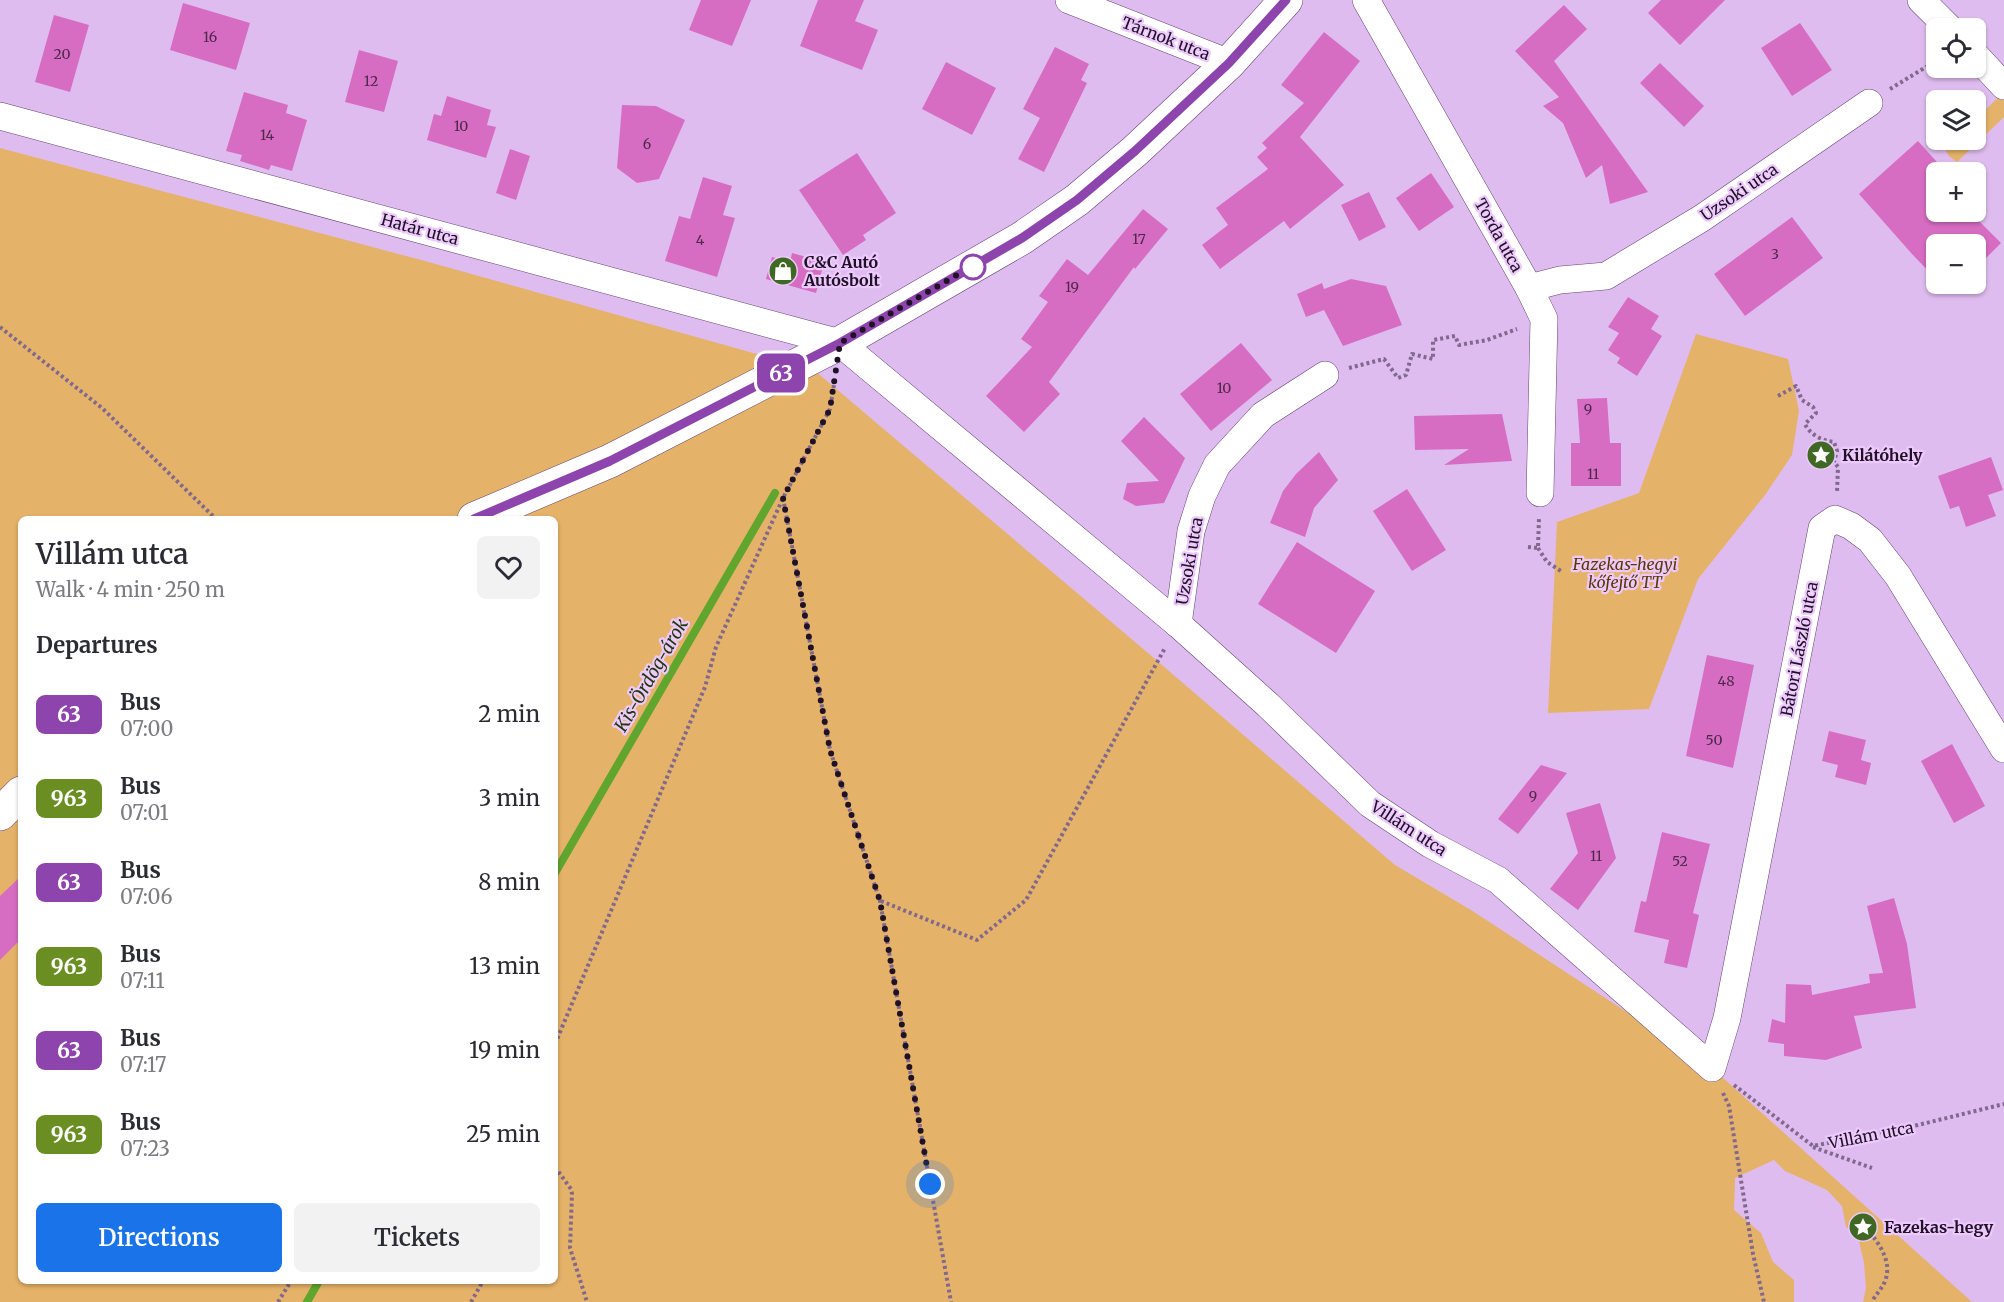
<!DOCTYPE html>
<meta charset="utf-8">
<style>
body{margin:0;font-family:Merriweather,serif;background:#f2f2f3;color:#2b2b33;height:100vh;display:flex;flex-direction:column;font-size:22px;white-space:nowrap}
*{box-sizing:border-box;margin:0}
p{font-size:20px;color:#7c7c81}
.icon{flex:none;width:33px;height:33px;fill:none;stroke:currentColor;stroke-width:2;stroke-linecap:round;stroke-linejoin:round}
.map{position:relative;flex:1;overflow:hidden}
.sheet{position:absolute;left:18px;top:516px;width:540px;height:768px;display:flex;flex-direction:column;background:#fff;border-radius:9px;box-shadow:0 2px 4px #0004}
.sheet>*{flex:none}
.badge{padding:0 12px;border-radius:9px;font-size:21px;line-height:39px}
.controls{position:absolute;left:1926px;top:18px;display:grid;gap:12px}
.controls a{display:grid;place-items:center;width:60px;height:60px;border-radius:9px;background:#fff;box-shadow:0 2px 4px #0004;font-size:30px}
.you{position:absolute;width:30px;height:30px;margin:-15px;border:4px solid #fff;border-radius:50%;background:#1a73e8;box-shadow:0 0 0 9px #1a73e833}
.map>.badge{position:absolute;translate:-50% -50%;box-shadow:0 0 0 3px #fff}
h2{padding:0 18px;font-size:22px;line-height:54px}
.round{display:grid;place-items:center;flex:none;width:63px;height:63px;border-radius:9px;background:#f2f2f3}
.headline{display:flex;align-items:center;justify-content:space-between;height:102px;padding:0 18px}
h1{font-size:28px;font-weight:600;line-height:45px}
.action{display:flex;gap:12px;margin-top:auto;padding:12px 18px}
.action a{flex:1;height:69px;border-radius:9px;background:#1a73e8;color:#fff;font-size:24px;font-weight:600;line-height:69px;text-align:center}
.action a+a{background:#f2f2f3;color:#2b2b33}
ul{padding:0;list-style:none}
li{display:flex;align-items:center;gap:18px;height:84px;padding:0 18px}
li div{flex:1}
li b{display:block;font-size:22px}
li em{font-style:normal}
li .badge{min-width:66px;font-weight:700;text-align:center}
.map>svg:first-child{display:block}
</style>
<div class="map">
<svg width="2004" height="1302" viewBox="0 0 2004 1302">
<rect width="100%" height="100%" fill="#dfbcf0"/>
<g fill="#e5b269" fill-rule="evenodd">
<path d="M 2004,92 L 2004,117 L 1957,162 L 1949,156 L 1945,149 L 1955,140 L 1976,140 L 1976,119 Z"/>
<path d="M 0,148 L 425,261 L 814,370 L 1148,653 L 1395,865 L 1471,910 L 1712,1068 L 1972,1302 L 1863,1302 L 1866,1288 L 1864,1263 L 1858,1237 L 1846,1227 L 1842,1206 L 1827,1190 L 1785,1171 L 1774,1160 L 1735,1178 L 1734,1210 L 1761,1233 L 1773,1262 L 1794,1280 L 1794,1302 L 0,1302 ZM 21,519 L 555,519 L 555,1281 L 21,1281 Z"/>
<path d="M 1696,334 L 1788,359 L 1799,411 L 1792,455 L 1765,495 L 1698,579 L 1649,709 L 1548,713 L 1557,522 L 1639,493 Z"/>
</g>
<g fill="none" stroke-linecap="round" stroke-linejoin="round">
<g stroke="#60a62e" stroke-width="8">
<path d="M 555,873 L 775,493"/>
<path d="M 307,1302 L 319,1281"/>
</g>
</g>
<g fill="#d76dc2">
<path d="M 701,0 L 751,0 L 732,46 L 689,30 Z"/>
<path d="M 818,0 L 864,0 L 855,21 L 878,30 L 862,70 L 800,46 Z"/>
<path d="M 1661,0 L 1725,0 L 1680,45 L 1648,13 Z"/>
<path d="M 183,3 L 250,23 L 236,70 L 170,50 Z"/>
<path d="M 1564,5 L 1587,29 L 1554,61 L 1648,192 L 1610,204 L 1602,165 L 1586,178 L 1563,123 L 1543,106 L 1559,97 L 1515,51 Z"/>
<path d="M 54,15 L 89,25 L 70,92 L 35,82 Z"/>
<path d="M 1800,23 L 1832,70 L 1792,96 L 1761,48 Z"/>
<path d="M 1324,32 L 1360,61 L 1300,137 L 1344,185 L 1290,229 L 1284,221 L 1220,269 L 1202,245 L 1228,225 L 1216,208 L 1268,169 L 1257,157 L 1267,148 L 1262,143 L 1304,103 L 1281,85 Z"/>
<path d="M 1055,47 L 1089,64 L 1081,80 L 1087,83 L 1044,172 L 1018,159 L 1040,118 L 1023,109 Z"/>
<path d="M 359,50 L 398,61 L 384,112 L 345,102 Z"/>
<path d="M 946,62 L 996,88 L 972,135 L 922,109 Z"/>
<path d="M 1660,63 L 1704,106 L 1684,127 L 1640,83 Z"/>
<path d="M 244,92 L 288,105 L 286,113 L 307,120 L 292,171 L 271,165 L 269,170 L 240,161 L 242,155 L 226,151 Z"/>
<path d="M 447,96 L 491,110 L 487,125 L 496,127 L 486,158 L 427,140 L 434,114 L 441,116 Z"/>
<path d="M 622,105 L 656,106 L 685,120 L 659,179 L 637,183 L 617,168 Z"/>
<path d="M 1918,141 L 1946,172 L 1931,172 L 1936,178 L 1936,212 L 1970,212 L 2001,243 L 1976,268 L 1976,244 L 1936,244 L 1936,279 L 1912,254 L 1859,194 Z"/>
<path d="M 510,149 L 530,156 L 516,200 L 496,193 Z"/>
<path d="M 857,153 L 896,213 L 863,235 L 866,240 L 843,255 L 799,190 Z"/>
<path d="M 1431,173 L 1454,207 L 1419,231 L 1396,198 Z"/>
<path d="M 703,177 L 732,186 L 723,215 L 735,218 L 717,277 L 665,261 L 679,216 L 690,219 Z"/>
<path d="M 1369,192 L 1386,227 L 1359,241 L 1341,205 Z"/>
<path d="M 1143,209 L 1168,229 L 1135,269 L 1134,267 L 1049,382 L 1060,394 L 1024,432 L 986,396 L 1032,347 L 1021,339 L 1048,302 L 1039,296 L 1067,259 L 1088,275 Z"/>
<path d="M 1792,217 L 1823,258 L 1745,316 L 1714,274 Z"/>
<path d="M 792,253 L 824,262 L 816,293 L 766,279 L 772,257 L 790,262 Z"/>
<path d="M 1351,279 L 1386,286 L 1402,325 L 1343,346 L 1324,310 L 1306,317 L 1297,294 L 1322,283 L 1324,289 Z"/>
<path d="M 1628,297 L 1659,316 L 1651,329 L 1662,336 L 1637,376 L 1617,363 L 1620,358 L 1608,350 L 1619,333 L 1608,327 Z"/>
<path d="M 1241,343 L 1272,380 L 1211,431 L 1180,394 Z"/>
<path d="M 1607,398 L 1610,443 L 1621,443 L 1621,486 L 1571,486 L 1571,443 L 1580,443 L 1577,399 Z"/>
<path d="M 1502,414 L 1512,461 L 1444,465 L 1469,449 L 1415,450 L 1414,416 Z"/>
<path d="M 1144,417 L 1185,458 L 1164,503 L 1136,506 L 1123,499 L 1127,483 L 1159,481 L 1121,441 Z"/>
<path d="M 1319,452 L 1338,480 L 1314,508 L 1305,537 L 1270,523 L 1283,491 L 1296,474 Z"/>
<path d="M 1991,457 L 2003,490 L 1988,495 L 1996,516 L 1966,527 L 1959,506 L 1950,509 L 1938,476 Z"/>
<path d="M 1407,489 L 1446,550 L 1412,571 L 1373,511 Z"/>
<path d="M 1297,542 L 1375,591 L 1336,653 L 1258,604 Z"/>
<path d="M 1707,655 L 1754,665 L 1733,768 L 1686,756 Z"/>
<path d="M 1829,731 L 1866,740 L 1861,760 L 1871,763 L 1866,785 L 1835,777 L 1838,765 L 1822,761 Z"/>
<path d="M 1952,744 L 1985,806 L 1954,823 L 1921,761 Z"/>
<path d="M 1541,765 L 1567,773 L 1518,834 L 1498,819 Z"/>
<path d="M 1600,803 L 1616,858 L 1578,910 L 1550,889 L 1578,853 L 1566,813 Z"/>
<path d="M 1662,832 L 1710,844 L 1693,913 L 1699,915 L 1687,968 L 1664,963 L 1669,940 L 1634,932 L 1641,901 L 1646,902 Z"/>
<path d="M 21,876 L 21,939 L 0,960 L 0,896 Z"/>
<path d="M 1894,898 L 1907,944 L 1916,1008 L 1854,1016 L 1862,1048 L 1826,1060 L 1784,1056 L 1784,1044 L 1768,1042 L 1772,1019 L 1785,1023 L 1786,984 L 1811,985 L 1812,995 L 1870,983 L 1869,974 L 1883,973 L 1867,906 Z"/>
</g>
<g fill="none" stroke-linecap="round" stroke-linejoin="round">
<g stroke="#644572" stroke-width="28">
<g id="street">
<path d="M 1069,0 L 1229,63"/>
<path d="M 1366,0 L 1529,288 L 1544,319 L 1540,493"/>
<path d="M 1921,0 L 1949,28"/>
<path d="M 1976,56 L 2004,86"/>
<path d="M 0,116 L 840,343 L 1178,624 L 1268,705 L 1370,804 L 1430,844 L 1498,880 L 1712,1068 L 1727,1018 L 1822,528 L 1835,519 L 1851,526 L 1870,540 L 1898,576 L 2004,749"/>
<path d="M 1529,288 L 1560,280 L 1606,276 L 1702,218 L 1869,103"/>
<path d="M 1178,624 L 1191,531 L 1202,496 L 1217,465 L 1263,415 L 1325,375"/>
</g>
</g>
<g stroke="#644572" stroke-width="34">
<g id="secondary">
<path d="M 474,519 L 610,461 L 840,343 L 1022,238 L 1077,200 L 1135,151 L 1229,63 L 1286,0"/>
<path d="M 0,814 L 21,793"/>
</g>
</g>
<g stroke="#81698d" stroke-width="4" stroke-dasharray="3 3" stroke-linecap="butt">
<path d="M 1890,89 L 1926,67 L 1936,66"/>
<path d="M 0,327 L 102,408 L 216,519"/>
<path d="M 1349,368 L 1384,359 L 1398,378 L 1406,375 L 1412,354 L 1433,359 L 1433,340 L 1455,336 L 1459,345 L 1487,340 L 1517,329"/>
<path d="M 1778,396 L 1796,386 L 1802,400 L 1813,407 L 1816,413 L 1805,424 C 1810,435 1823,441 1834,442 L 1837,451 L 1834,462"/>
<path d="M 1821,455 L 1834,462 L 1838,467 L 1837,492"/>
<path d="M 783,498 L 830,750 L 880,901 L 951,1302"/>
<path d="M 1528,547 L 1538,548 L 1539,518"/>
<path d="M 1538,548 L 1547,562 L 1561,571"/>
<path d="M 881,901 L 977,940 L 1026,900 L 1165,648"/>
<path d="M 555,1044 L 705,687 L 716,647 L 783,498 L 830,409 L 835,379"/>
<path d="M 1734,1085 L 1813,1146 L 1918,1125 L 2004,1104"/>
<path d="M 1723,1093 L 1729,1106 L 1753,1254 L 1764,1302"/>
<path d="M 1813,1147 L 1872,1168"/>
<path d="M 555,1167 L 571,1189 L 572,1194 L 570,1248 L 587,1302"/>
<path d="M 1866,1228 C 1878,1242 1893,1261 1885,1281 C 1882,1289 1875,1295 1872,1302"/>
<path d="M 278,1302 L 291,1281"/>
<path d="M 471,1302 L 483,1281"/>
</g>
<use href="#street" stroke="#fff" stroke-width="27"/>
<use href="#secondary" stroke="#fff" stroke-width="33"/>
</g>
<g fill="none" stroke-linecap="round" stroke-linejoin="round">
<g stroke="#fff" stroke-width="14">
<path id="line" d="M 474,519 L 610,461 L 840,343 L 1022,238 L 1077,200 L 1135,151 L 1229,63 L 1286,0"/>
</g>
<use href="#line" stroke="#8e44ad" stroke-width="9"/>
<path stroke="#1f1225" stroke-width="6" stroke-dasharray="0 10.8" d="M 930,1184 L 880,901 L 830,750 L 783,498 L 830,409 L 840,343 L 981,261 L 973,267"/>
</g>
<defs>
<g id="shop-disc" transform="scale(1.5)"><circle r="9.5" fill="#3f6824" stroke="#edc9fd"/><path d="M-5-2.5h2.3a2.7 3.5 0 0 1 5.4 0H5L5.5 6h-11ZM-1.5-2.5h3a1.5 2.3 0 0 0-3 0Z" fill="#fff"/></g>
<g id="sight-disc" transform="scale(1.5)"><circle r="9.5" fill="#3f6824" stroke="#edc9fd"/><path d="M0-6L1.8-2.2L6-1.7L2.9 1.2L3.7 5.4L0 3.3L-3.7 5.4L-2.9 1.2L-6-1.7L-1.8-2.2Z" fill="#fff"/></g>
</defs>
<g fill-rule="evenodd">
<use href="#shop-disc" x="783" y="271"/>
<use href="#sight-disc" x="1821" y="455"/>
<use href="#sight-disc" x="1863" y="1227"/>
</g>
<circle fill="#fff" stroke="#8e44ad" stroke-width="3" cx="973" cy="267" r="12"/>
<g text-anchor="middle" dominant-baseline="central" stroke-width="4.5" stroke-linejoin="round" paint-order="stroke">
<g font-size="14" fill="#4d294c">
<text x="210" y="37">16</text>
<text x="62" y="54">20</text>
<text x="371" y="81">12</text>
<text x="461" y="126">10</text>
<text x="267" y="135">14</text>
<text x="647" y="144">6</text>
<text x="1139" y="239">17</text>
<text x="700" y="240">4</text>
<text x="1775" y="254">3</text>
<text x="1072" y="287">19</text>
<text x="1224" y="388">10</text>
<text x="1588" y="409">9</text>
<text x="1593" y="474">11</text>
<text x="1726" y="681">48</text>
<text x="1714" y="740">50</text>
<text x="1533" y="796">9</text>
<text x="1596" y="856">11</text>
<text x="1680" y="861">52</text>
</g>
<g font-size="16" fill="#1f1225" stroke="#edc9fd">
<text transform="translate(1166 38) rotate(21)">Tárnok utca</text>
<text transform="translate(1739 192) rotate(-34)">Uzsoki utca</text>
<text transform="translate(420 229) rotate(15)">Határ utca</text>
<text transform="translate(1499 235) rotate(61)">Torda utca</text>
<text transform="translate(1189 561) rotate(-80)">Uzsoki utca</text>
<text transform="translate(1799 649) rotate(-79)">Bátori László utca</text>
<text transform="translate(1409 828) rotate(33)">Villám utca</text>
<text transform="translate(1871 1135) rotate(-11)">Villám utca</text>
</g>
<g font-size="16" font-weight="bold" fill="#1f1225" stroke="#edc9fd" text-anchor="start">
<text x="804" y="262">C&amp;C Autó<tspan x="804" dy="18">Autósbolt</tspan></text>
<text x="1842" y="455">Kilátóhely</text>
<text x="1884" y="1227">Fazekas-hegy</text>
</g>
<g font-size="16" font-style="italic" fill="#573800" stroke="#edc9fd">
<text x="1625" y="564">Fazekas-hegyi<tspan x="1625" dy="18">kőfejtő TT</tspan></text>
</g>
<g font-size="18" font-style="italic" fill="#1c3708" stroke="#edc9fd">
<text transform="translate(651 675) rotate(-60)">Kis-Ördög-árok</text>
</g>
</g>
</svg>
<div class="controls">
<a><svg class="icon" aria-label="locate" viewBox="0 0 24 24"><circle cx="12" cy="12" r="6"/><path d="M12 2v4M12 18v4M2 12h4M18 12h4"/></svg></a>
<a><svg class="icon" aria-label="layers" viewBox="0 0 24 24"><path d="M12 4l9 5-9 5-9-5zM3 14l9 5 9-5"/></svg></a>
<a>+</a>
<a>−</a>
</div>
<div class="you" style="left:930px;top:1184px"></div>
<b class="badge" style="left:781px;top:373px;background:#8e44ad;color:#fff">63</b>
<section class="sheet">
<div class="headline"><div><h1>Villám utca</h1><p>Walk · 4 min · 250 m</p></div><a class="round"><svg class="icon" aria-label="heart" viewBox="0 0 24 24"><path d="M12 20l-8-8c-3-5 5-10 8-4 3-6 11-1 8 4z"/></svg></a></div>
<h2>Departures</h2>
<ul>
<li><span class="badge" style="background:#8e44ad;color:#fff">63</span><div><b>Bus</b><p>07:00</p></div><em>2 min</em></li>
<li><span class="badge" style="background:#6b8e23;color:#fff">963</span><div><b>Bus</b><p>07:01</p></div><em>3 min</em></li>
<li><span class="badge" style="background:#8e44ad;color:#fff">63</span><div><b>Bus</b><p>07:06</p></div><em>8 min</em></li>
<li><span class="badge" style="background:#6b8e23;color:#fff">963</span><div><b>Bus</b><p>07:11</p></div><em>13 min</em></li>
<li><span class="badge" style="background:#8e44ad;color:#fff">63</span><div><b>Bus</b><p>07:17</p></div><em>19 min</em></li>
<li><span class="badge" style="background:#6b8e23;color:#fff">963</span><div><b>Bus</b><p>07:23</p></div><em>25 min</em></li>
</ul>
<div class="action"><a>Directions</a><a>Tickets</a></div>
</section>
</div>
